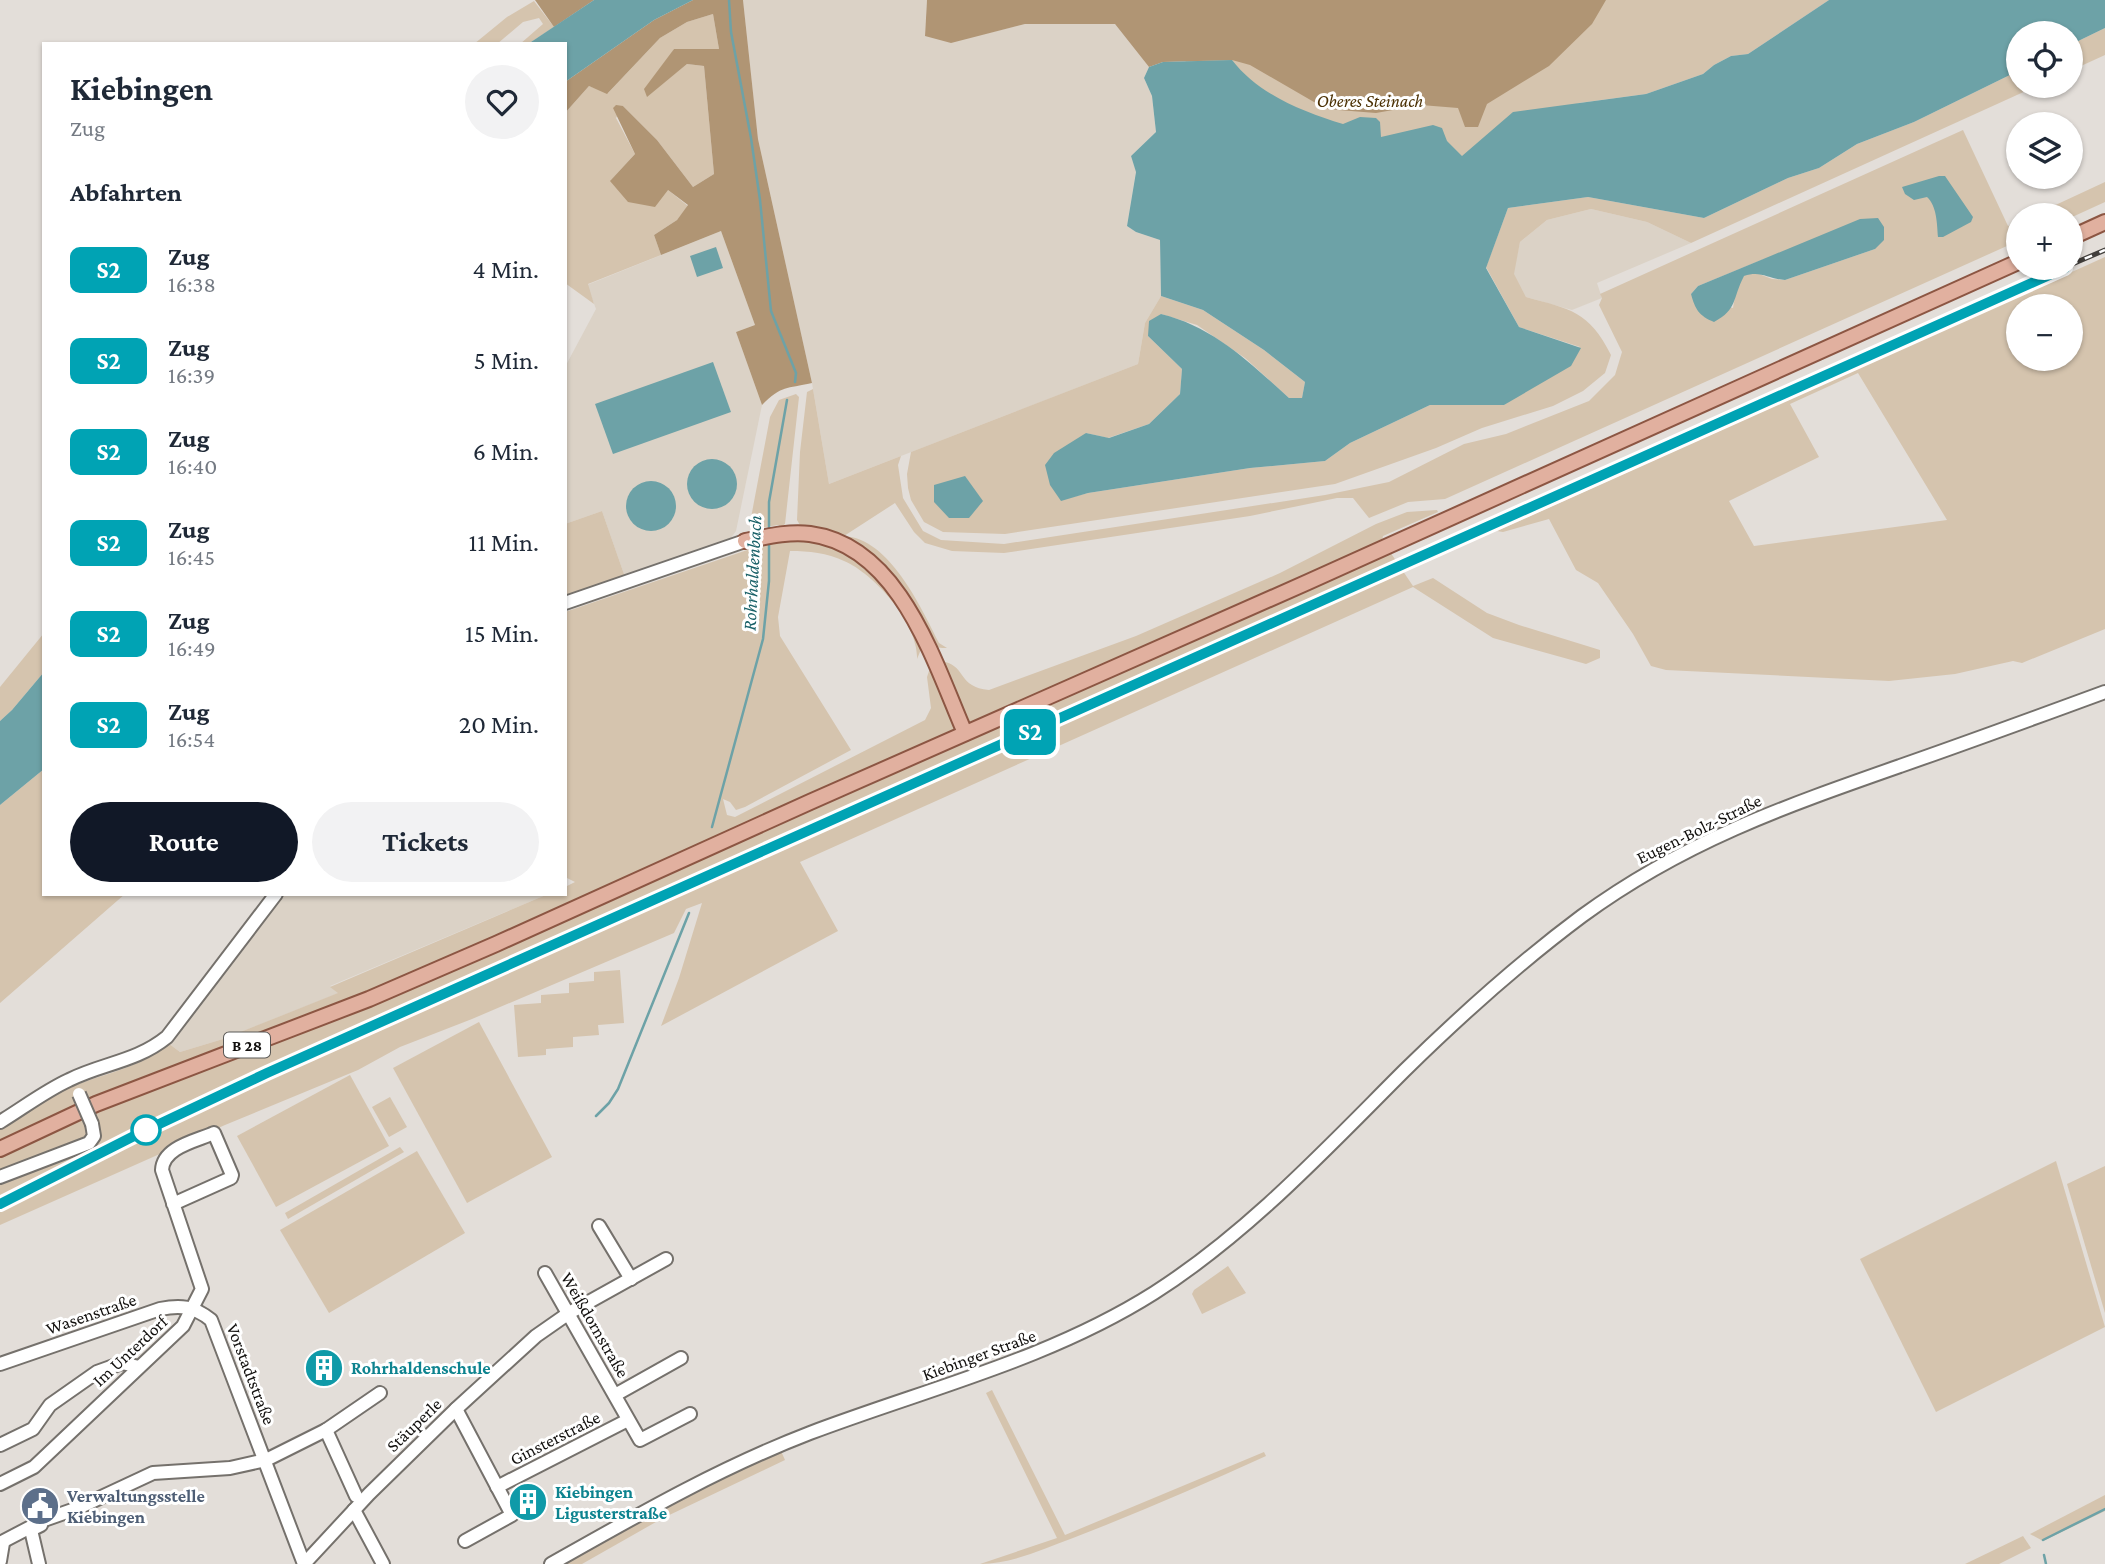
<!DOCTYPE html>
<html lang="de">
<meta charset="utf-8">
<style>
body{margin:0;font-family:"Crimson Pro",serif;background:#f2f2f3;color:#1f2937;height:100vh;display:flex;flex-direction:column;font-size:26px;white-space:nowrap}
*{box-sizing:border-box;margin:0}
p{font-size:23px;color:#747a83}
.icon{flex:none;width:38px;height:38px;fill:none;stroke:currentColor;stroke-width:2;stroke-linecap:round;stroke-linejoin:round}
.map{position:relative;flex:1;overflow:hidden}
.drawer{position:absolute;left:42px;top:42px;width:525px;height:854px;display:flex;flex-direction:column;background:#fff;border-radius:0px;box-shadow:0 2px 5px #0004}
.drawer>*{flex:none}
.badge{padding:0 14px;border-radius:10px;font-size:24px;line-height:46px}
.fabs{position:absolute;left:2006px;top:21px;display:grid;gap:14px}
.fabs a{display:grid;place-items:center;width:77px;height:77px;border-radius:50%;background:#fff;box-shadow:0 2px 5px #0004;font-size:35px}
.map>.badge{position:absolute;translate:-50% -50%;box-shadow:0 0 0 4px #fff}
h2{padding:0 28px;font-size:26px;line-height:63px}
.round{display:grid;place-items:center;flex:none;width:74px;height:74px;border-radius:37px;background:#f2f2f3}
.overview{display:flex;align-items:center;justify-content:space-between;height:119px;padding:0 28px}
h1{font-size:33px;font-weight:700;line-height:52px}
.button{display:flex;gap:14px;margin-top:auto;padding:14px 28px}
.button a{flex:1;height:80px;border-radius:42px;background:#111827;color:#fff;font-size:28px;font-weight:700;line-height:80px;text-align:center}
.button a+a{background:#f2f2f3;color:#1f2937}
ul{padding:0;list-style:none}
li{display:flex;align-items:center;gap:21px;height:91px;padding:0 28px}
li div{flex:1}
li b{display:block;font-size:26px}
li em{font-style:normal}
li .badge{min-width:77px;font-weight:700;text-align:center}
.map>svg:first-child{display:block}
</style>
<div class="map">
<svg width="2105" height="1564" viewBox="0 0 2105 1564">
<rect width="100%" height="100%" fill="#e3ded9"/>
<g fill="#dbd2c6">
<path d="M 743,0 L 927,0 L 925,35 L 951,42 L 1025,24 L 1115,24 L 1149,67 L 1144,78 L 1152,96 L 1156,132 L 1131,156 L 1136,171 L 1127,226 L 1136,232 L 1160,240 L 1161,296 L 1145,323 L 1138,364 L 829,484 L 812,383 L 758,139 Z"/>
<path d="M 1591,209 L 1647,222 L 1691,243 L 1597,283 L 1602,298 L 1572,310 L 1526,297 L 1513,274 L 1520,242 L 1547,220 Z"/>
<path d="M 721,231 L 755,325 L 736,332 L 762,405 L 736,531 L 730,539 L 625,577 L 602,511 L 565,524 L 565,367 L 596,309 L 587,285 Z"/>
<path d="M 282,894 L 548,894 L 330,986 L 339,993 L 223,1039 L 180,1052 L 168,1043 Z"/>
</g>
<g fill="#d5c4ae" fill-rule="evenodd">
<path d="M 1123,0 L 1829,0 L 1748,54 L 1731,56 L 1714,65 L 1703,74 L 1646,94 L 1579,103 L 1352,225 Z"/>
<path d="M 534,1 L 554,27 L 528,44 L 520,44 L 543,24 L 539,18 L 523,22 L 497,44 L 474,44 L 507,17 Z"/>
<path d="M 713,14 L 719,49 L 674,49 L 647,96 L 687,64 L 704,66 L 714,174 L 693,187 L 657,140 L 623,106 L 616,118 L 635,154 L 611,180 L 668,190 L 688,206 L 677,220 L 654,235 L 661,255 L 588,284 L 594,304 L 565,283 L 565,113 L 589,86 L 608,93 L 660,38 L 687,22 Z"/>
<path d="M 2105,28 L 2105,55 L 2070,71 L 2070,45 Z"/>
<path d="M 2018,71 L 2018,86 L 2037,86 L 1691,243 L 1647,222 L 1591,209 L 1547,220 L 1520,242 L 1514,274 L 1526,297 C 1570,309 1589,311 1611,355 L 1605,373 L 1583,391 L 1553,406 L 1482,428 L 1436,448 L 1335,484 L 1005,534 L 943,532 L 924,522 L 911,500 L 908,488 L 907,474 L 911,452 L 1138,364 L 1145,323 L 1161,296 L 1203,310 L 1264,350 L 1305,382 L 1302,398 L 1289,398 L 1245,358 L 1197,325 L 1161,314 L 1148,336 L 1182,369 L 1180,394 L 1149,424 L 1108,438 L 1086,433 L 1061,500 L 1088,493 L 1250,468 L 1325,461 L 1350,443 L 1430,405 L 1504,405 L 1580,347 L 1519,327 L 1486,267 L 1508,208 L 1588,197 L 1704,218 L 1788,178 L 1819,168 L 1857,144 L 1914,122 Z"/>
<path d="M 1963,130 L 2008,226 L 2018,222 L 2018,241 L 1445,499 L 1408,502 L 1369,518 L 1353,498 L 1337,498 L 1250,516 L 1004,553 L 952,551 L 925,543 L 914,532 L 895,503 L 844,536 C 889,538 921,607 939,643 L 947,648 C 940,648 936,648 932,643 C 924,632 920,616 914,603 C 892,563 847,529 801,527 L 797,520 L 800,452 L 807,392 L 813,389 L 829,484 L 901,456 L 898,465 L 903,498 L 923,531 L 941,540 L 1004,544 L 1325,495 L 1389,482 L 1464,444 L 1506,434 L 1589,401 L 1615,375 L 1622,352 L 1599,305 L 1602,298 L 1600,294 ZM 1875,249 L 1785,280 L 1772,279 L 1754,272 L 1743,276 L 1736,291 L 1733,308 L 1691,294 L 1698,286 L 1764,259 Z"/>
<path d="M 2105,182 L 2105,202 L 2070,218 L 2070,215 L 2034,215 Z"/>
<path d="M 2105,257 L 2105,629 L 2022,663 L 2013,661 L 1955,674 L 1889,681 L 1666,670 L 1651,666 L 1633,634 L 1598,583 L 1576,570 L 1549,519 L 1503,532 L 1497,531 ZM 2018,306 L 2070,306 L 2070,359 L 2018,359 ZM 1858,373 L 1947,520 L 1754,546 L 1729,501 L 1819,457 L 1790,404 Z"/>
<path d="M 796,394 L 799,397 L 785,524 L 781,527 L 778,525 L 753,529 L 750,523 L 770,417 L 779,400 Z"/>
<path d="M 1437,510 L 1438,512 L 1383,536 L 1382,540 L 1413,586 L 1433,578 L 1487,613 L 1519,625 L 1600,650 L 1600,658 L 1586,664 L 1493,638 L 1413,587 L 800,862 L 838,931 L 661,1026 L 679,978 L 702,903 L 686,909 L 674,933 L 472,1019 L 400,1047 L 358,1070 L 225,1125 L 0,1225 L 0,1130 C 20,1118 39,1103 60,1092 C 95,1074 139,1071 168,1043 L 180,1052 L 223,1039 L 338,993 L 330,987 L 548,894 L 565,894 L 565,887 L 575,882 L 565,877 L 565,612 L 759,546 C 769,544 781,541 791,540 C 828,540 868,561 890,590 C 903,607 912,628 922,647 L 917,659 C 919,625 875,574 844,561 C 827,553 809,551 790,551 L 778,617 L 780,636 L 851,750 L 745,807 L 736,810 L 730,802 L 723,799 L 727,815 L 735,817 L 925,720 L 931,708 L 927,677 L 929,671 L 945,662 C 966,667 958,687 989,690 L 1136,636 L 1280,573 L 1376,524 L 1407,512 Z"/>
<path d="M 602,511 L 625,577 L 565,599 L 565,524 Z"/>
<path d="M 44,633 L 44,672 L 12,710 L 0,721 L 0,687 Z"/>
<path d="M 44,769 L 44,894 L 125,894 L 0,1003 L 0,805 Z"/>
<path d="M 620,970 L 624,1023 L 598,1025 L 599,1035 L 573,1037 L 573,1047 L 546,1049 L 546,1055 L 518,1057 L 514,1005 L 541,1003 L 541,995 L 569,993 L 569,983 L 594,981 L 594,972 Z"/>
<path d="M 479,1022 L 552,1157 L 467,1203 L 393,1068 Z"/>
<path d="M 350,1075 L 389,1146 L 276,1207 L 237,1136 Z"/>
<path d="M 390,1097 L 407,1127 L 389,1137 L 372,1107 Z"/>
<path d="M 400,1147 L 404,1152 L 288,1219 L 285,1213 Z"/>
<path d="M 417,1151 L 465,1233 L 329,1313 L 280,1230 Z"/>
<path d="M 2056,1161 L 2105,1327 L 1936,1412 L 1860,1259 Z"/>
<path d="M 2105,1166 L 2105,1313 L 2067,1184 Z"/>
<path d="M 1228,1266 L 1246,1293 L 1202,1314 L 1192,1294 L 1194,1290 Z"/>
<path d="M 992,1390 L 1065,1535 L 1264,1452 L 1266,1456 C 1202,1485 1138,1513 1073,1538 C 1043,1549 1012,1564 980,1564 L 1057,1538 L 986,1393 Z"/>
<path d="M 781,1451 L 785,1460 L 663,1518 L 582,1564 L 563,1564 L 682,1497 Z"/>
<path d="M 2105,1495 L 2105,1511 L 2043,1541 L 2030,1534 Z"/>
<path d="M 2023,1536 L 2031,1548 L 1999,1564 L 1965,1564 Z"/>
</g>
<g fill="#b09574">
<path d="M 535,0 L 594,0 L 554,27 Z"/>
<path d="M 693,0 L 743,0 L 758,139 L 812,383 C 786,389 782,385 762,405 L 736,332 L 755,325 L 721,231 L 661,255 L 654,235 L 677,220 L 688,205 L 668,190 L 655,207 L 628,202 L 610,181 L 635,154 L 613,108 L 616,105 L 623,106 L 657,140 L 693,187 L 714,174 L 704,66 L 687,64 L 647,97 L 644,89 L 674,49 L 719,49 L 713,14 L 687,22 L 660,38 L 607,94 L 589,86 L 565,113 L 565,82 L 654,20 Z"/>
<path d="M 927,0 L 1606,0 L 1592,24 L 1549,66 L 1487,104 L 1478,127 L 1465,127 L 1458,108 L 1421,105 L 1376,113 L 1326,109 L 1250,65 L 1232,60 L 1163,62 L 1149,67 L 1115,24 L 1025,24 L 951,43 L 925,36 Z"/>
</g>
<g fill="#6da2a7">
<path d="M 594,0 L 693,0 L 654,20 L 565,82 L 565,44 L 528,44 Z"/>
<path d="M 1829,0 L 2105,0 L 2105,28 L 2070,45 L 2070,33 L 2018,33 L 2018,71 L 1914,122 L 1857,144 L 1819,168 L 1788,178 L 1704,218 L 1588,197 L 1508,208 L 1486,268 L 1519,327 L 1581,348 L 1571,366 L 1504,405 L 1430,405 L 1350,443 L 1325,461 L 1250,468 L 1088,493 L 1061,501 L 1050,485 L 1045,465 L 1054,453 L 1086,433 L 1109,438 L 1149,424 L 1180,394 L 1182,369 L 1148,336 L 1149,321 L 1161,314 C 1214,327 1249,362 1289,398 L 1302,398 L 1305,382 L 1264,350 L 1203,310 L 1161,296 L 1160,240 L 1136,232 L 1127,226 L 1136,172 L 1131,156 L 1156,132 L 1152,96 L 1144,78 L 1149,67 L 1163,62 L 1232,60 C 1258,94 1303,112 1343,124 L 1360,117 L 1376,118 L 1380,122 L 1381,137 L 1433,125 L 1442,128 L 1447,141 L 1462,156 L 1513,112 L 1646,94 L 1703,74 L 1714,65 L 1731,56 L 1748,54 Z"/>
<path d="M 1939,176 L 1945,176 L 1973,217 L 1971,222 L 1943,237 L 1938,237 C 1937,224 1937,206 1927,197 L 1914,200 L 1905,194 L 1902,187 Z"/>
<path d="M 1878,218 L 1884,227 L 1884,240 L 1875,249 L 1785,280 C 1768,279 1761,270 1744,276 C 1732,299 1738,309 1714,322 C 1699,316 1695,309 1691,294 L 1698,286 L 1860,219 Z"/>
<path d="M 716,247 L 723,268 L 697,277 L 690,256 Z"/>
<path d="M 713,362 L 731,412 L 613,454 L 595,404 Z"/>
<circle cx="712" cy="484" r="25"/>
<path d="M 965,476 L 983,501 L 969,518 L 949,518 L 934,502 L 934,485 Z"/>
<circle cx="651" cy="506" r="25"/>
<path d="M 44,672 L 44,769 L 0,805 L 0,721 L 12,710 Z"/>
</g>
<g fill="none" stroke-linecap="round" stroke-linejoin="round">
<g stroke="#6da2a7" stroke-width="2.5">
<path d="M 729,0 L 731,32 L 751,138 L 760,200 L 771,311 L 796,373 L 795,382"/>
<path d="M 769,530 L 769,502 L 787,400"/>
<path d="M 712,827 L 763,639 L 769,581 L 769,543"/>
<path d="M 596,1116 L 609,1103 L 618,1089 L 689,913"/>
<path d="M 2043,1540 L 2105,1509"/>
<path d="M 2044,1555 L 2046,1564"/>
</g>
<g stroke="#75716c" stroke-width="16">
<g id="minor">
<path d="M 565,603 L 745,541"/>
<path d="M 0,1122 C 23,1108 45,1091 69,1080 C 103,1063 136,1062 167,1037 L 276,894"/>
<path d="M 0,1177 L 89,1143 L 94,1136 L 92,1124"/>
<path d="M 599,1226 L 631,1279"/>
<path d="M 545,1273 L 640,1440 L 690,1414"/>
<path d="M 0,1364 L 160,1309 C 180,1305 194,1306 211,1320 L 304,1564"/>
<path d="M 615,1395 L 681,1358"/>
<path d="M 456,1409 L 512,1515 L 465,1541"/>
<path d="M 326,1430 L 356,1496"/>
<path d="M 0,1445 L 33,1429 L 50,1405 L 97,1372 L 122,1363 L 139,1367"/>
<path d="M 0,1484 L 34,1467 L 183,1326 L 202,1289 L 162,1170 C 163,1147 196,1141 214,1133 L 232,1175 L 231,1178 L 173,1204"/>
<path d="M 497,1487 L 628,1420"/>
<path d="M 354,1510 L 383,1564"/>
<path d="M 0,1543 L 44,1520 L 78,1508 L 153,1473 L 230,1468 L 266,1460 L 326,1430 L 380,1393"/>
<path d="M 0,1561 L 3,1543"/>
<path d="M 39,1564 L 31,1530 L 41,1525"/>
<path d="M 304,1564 L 369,1494 L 456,1409 L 536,1336 L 569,1313 L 666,1259"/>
<path d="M 551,1564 C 636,1516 719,1468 810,1433 C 926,1389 1048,1360 1154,1293 C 1248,1233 1325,1150 1404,1071 C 1460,1016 1519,963 1582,916 C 1683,842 1783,807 1900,766 C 1969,742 2037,717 2105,692"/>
</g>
</g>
<g stroke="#8c5643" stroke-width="18">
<g id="major">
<path d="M 2070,238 L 2105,222"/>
<path d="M 745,541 C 765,537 789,531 810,534 C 900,546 934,662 965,733"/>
<path d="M 0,1149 L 96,1104 L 369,999 L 496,944 L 810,802 L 1308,582 L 2018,262"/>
</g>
</g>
<use href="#minor" stroke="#fff" stroke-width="12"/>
<use href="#major" stroke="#e1b09f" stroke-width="14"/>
<g stroke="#413e3b" stroke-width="5">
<g id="rail">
<path d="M 2070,265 L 2105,250"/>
<path d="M 0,1204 L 136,1135 L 267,1074 L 2065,268"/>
</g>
</g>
<use href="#rail" stroke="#fff" stroke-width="2.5" stroke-dasharray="8" stroke-linecap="butt"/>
<g stroke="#75716c" stroke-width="16" stroke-linecap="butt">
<path id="minor-bridge" d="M 79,1094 L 92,1124"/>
</g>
<use href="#minor-bridge" stroke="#fff" stroke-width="12"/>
</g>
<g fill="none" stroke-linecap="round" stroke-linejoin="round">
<g stroke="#fff" stroke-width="16">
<path id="line" d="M 0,1204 L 136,1135 L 267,1073 L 2065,268"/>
</g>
<use href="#line" stroke="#00a3b4" stroke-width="10"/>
</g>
<defs>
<g id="building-disc" transform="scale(2.0125)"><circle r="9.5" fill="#0f9aa8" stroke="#fff"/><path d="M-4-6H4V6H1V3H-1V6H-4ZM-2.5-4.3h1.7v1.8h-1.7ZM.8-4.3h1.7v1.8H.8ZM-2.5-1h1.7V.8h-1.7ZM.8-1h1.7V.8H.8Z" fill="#fff"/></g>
<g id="civic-disc" transform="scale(2.0125)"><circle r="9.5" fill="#5c6f8a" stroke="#fff"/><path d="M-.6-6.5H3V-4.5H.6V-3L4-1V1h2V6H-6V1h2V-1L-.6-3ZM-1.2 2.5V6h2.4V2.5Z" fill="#fff"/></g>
</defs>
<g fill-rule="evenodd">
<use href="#building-disc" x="324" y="1368"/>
<use href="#building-disc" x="528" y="1502"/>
<use href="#civic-disc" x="40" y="1506"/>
</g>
<circle fill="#fff" stroke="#00a3b4" stroke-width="3.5" cx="146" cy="1130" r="14"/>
<g text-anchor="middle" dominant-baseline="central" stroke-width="6" stroke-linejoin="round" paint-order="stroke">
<rect fill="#fff" stroke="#595856" stroke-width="2" x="224" y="1032.5" width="46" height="25" rx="5"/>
<g font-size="16" font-weight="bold" fill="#12100e">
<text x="247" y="1045">B 28</text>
</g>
<g font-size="18" font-style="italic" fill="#4b3003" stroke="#fff">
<text x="1370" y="101">Oberes Steinach</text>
</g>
<g font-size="18" fill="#12100e" stroke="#fff">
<text transform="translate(1699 829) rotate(-26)">Eugen-Bolz-Straße</text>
<text transform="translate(91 1314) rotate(-19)">Wasenstraße</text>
<text transform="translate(595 1325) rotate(60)">Weißdornstraße</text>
<text transform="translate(130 1351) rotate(-43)">Im Unterdorf</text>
<text transform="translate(979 1355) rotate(-20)">Kiebinger Straße</text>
<text transform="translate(251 1374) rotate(69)">Vorstadtstraße</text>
<text transform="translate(414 1425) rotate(-44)">Stäuperle</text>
<text transform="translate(555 1438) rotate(-27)">Ginsterstraße</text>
</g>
<g font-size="18" font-weight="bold" fill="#0d838f" stroke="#fff" text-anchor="start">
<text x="351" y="1368">Rohrhaldenschule</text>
<text x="555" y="1492">Kiebingen<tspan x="555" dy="21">Ligusterstraße</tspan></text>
</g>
<g font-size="18" font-weight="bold" fill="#4e5e75" stroke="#fff" text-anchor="start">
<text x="67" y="1496">Verwaltungsstelle<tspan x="67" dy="21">Kiebingen</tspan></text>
</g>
<g font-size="19" font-style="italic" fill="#186067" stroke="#fff">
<text transform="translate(752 573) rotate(-87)">Rohrhaldenbach</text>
</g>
</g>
</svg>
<div class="fabs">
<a><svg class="icon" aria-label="locate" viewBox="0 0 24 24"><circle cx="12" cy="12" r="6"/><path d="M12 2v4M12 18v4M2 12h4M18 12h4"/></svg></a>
<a><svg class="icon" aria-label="layers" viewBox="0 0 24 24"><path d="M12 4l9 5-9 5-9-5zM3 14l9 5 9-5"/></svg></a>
<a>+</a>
<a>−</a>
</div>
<b class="badge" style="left:1030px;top:732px;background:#00a3b4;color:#fff">S2</b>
<section class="drawer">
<div class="overview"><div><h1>Kiebingen</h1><p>Zug</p></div><a class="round"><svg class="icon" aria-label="heart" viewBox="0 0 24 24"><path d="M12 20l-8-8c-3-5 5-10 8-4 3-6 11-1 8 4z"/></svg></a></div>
<h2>Abfahrten</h2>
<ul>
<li><span class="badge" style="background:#00a3b4;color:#fff">S2</span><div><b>Zug</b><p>16:38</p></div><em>4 Min.</em></li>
<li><span class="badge" style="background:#00a3b4;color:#fff">S2</span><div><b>Zug</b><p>16:39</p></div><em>5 Min.</em></li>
<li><span class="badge" style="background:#00a3b4;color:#fff">S2</span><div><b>Zug</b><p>16:40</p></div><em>6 Min.</em></li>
<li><span class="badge" style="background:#00a3b4;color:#fff">S2</span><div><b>Zug</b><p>16:45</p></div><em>11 Min.</em></li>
<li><span class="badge" style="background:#00a3b4;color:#fff">S2</span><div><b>Zug</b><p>16:49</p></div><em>15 Min.</em></li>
<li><span class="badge" style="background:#00a3b4;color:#fff">S2</span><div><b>Zug</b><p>16:54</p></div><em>20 Min.</em></li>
</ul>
<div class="button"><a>Route</a><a>Tickets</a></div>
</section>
</div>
